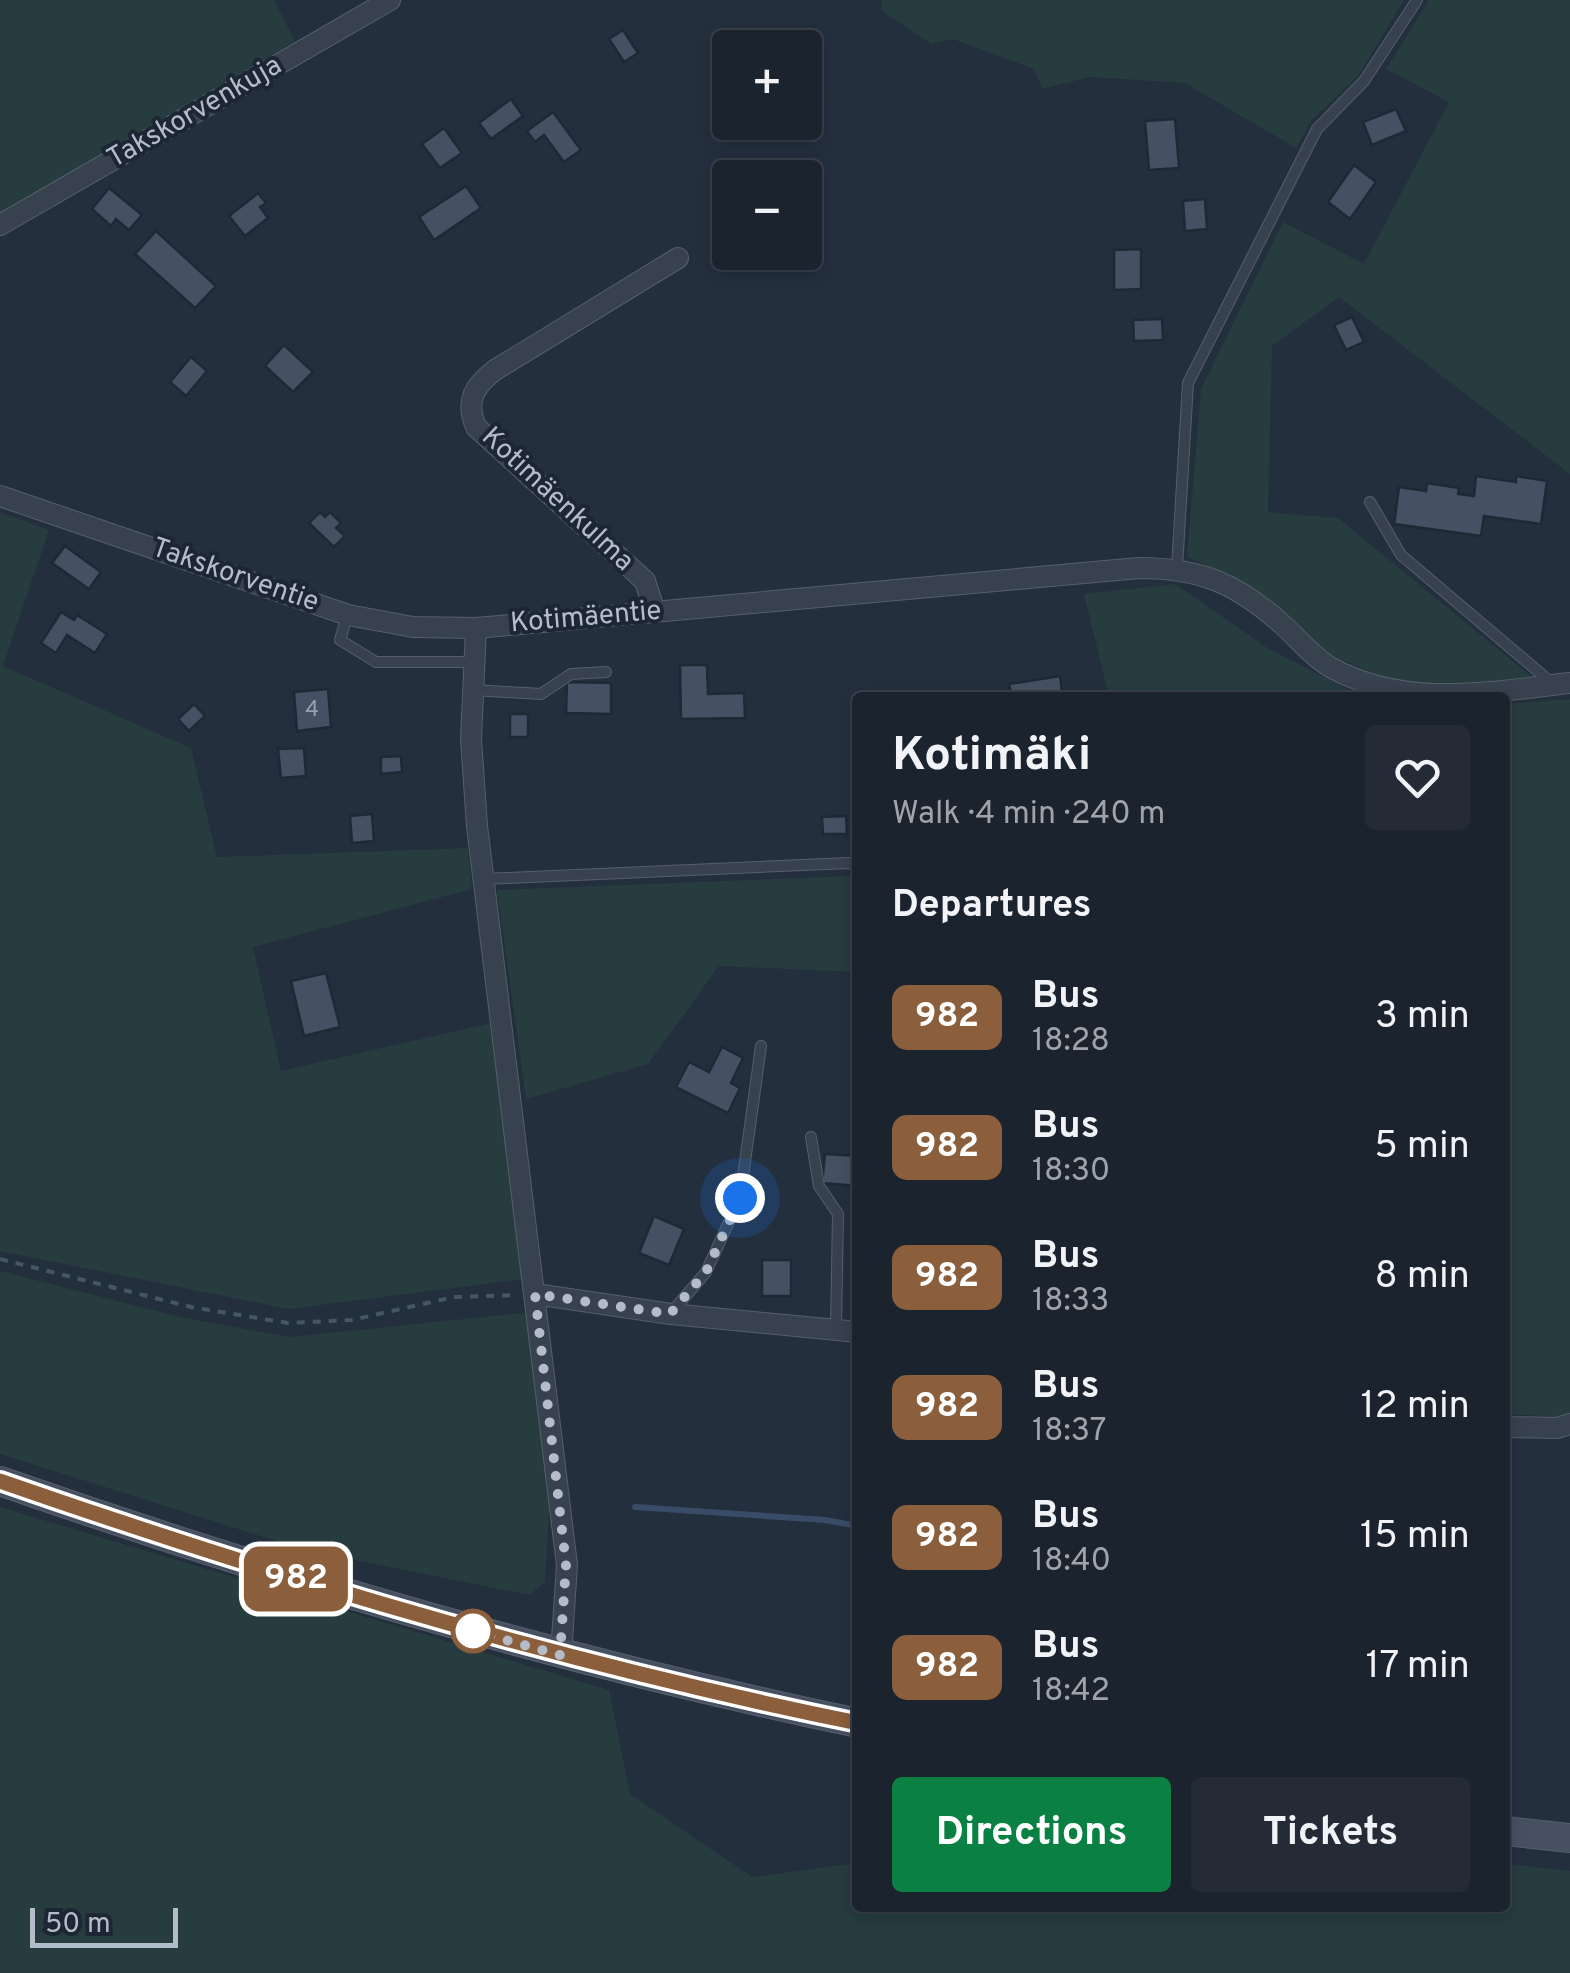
<!DOCTYPE html>
<meta charset="utf-8">
<style>
body{margin:0;font-family:Overpass,sans-serif;background:#242b36;color:#f1f3f6;height:100vh;display:flex;flex-direction:column;font-size:38px;white-space:nowrap}
*{box-sizing:border-box;margin:0}
p{font-size:32px;color:#a0a4aa}
.icon{flex:none;width:55px;height:55px;fill:none;stroke:currentColor;stroke-width:2;stroke-linecap:round;stroke-linejoin:round}
.map{position:relative;flex:1;overflow:hidden}
.panel{position:absolute;left:852px;top:692px;width:658px;height:1220px;display:flex;flex-direction:column;background:#1b232e;border-radius:10px;box-shadow:0 5px 15px #0003,0 0 0 2px #39404a}
.panel>*{flex:none}
.badge{padding:0 20px;border-radius:15px;font-size:35px;line-height:65px}
.tools{position:absolute;left:712px;top:30px;display:grid;gap:20px}
.tools a{display:grid;place-items:center;width:110px;height:110px;border-radius:10px;background:#1b232e;box-shadow:0 5px 15px #0003,0 0 0 2px #39404a;font-size:50px}
.scale{position:absolute;left:30px;bottom:25px;width:148px;box-sizing:border-box;padding-left:10px;border:5px solid #b4bcc9;border-top:0;font-size:28px;line-height:35px;white-space:nowrap;color:#b4bcc9;-webkit-text-stroke:8px #1d2633;paint-order:stroke}
.you{position:absolute;width:50px;height:50px;margin:-25px;border:8px solid #fff;border-radius:50%;background:#1a73e8;box-shadow:0 0 0 15px #1a73e833}
.map>.badge{position:absolute;translate:-50% -50%;box-shadow:0 0 0 5px #fff}
h2{padding:0 40px;font-size:38px;line-height:90px}
.round{display:grid;place-items:center;flex:none;width:105px;height:105px;border-radius:10px;background:#242b36}
.headline{display:flex;align-items:center;justify-content:space-between;height:170px;padding:0 40px}
h1{font-size:48px;font-weight:700;line-height:75px}
.button{display:flex;gap:20px;margin-top:auto;padding:20px 40px}
.button a{flex:1;height:115px;border-radius:10px;background:#0b8043;color:#fff;font-size:40px;font-weight:700;line-height:115px;text-align:center}
.button a+a{background:#242b36;color:#f1f3f6}
ul{padding:0;list-style:none}
li{display:flex;align-items:center;gap:30px;height:130px;padding:0 40px}
li div{flex:1}
li b{display:block;font-size:38px}
li em{font-style:normal}
li .badge{min-width:110px;font-weight:700;text-align:center}
.map>svg:first-child{display:block}
</style>
<div class="map">
<svg width="1570" height="1973" viewBox="0 0 1570 1973">
<rect width="100%" height="100%" fill="#242f3e"/>
<g fill="#263c3f">
<path d="M 0,0 L 274,0 L 295,41 L 0,215 Z"/>
<path d="M 882,0 L 1404,0 L 1358,76 L 1311,121 L 1296,148 L 1185,83 L 1090,77 L 1042,89 L 1034,69 L 953,39 L 931,44 L 881,10 Z"/>
<path d="M 1429,0 L 1570,0 L 1570,474 L 1339,297 L 1272,346 L 1268,512 L 1338,518 L 1531,676 L 1483,686 L 1392,682 L 1332,655 L 1233,577 L 1187,557 L 1201,389 L 1283,222 L 1364,264 L 1449,102 L 1386,69 Z"/>
<path d="M 0,512 L 49,530 L 3,666 L 191,748 L 217,857 L 468,848 L 472,889 L 253,947 L 281,1071 L 491,1023 L 524,1279 L 289,1309 L 0,1251 Z"/>
<path d="M 1175,584 L 1269,649 L 1363,697 L 1109,697 L 1084,594 Z"/>
<path d="M 1570,699 L 1570,1413 L 1556,1417 L 1505,1414 L 1505,704 Z"/>
<path d="M 850,876 L 857,893 L 857,972 L 719,966 L 648,1064 L 526,1099 L 497,890 Z"/>
<path d="M 0,1271 L 180,1317 L 290,1337 L 533,1312 L 551,1479 L 545,1582 L 529,1595 L 305,1550 L 0,1454 Z"/>
<path d="M 0,1507 L 609,1690 L 630,1794 L 752,1877 L 857,1863 L 858,1908 L 1505,1908 L 1505,1864 L 1570,1871 L 1570,1973 L 0,1973 Z"/>
</g>
<g fill="none" stroke-linecap="round" stroke-linejoin="round">
<path stroke="#394c67" stroke-width="6" d="M 635,1507 L 825,1520 L 858,1526"/>
</g>
<g fill="#455162" stroke="#1f2835" stroke-width="2.5">
<path d="M 623,30 L 638,53 L 624,62 L 609,39 Z"/>
<path d="M 814,68 L 824,97 L 805,103 L 805,71 Z"/>
<path d="M 511,99 L 523,116 L 491,139 L 479,123 Z"/>
<path d="M 1396,109 L 1406,131 L 1372,145 L 1363,122 Z"/>
<path d="M 553,112 L 581,150 L 564,162 L 544,135 L 535,142 L 527,131 Z"/>
<path d="M 1175,119 L 1179,168 L 1149,170 L 1145,121 Z"/>
<path d="M 444,128 L 462,153 L 440,168 L 422,144 Z"/>
<path d="M 1354,165 L 1376,182 L 1350,219 L 1328,202 Z"/>
<path d="M 466,186 L 481,208 L 434,240 L 419,217 Z"/>
<path d="M 109,188 L 142,215 L 129,230 L 116,219 L 111,226 L 92,209 Z"/>
<path d="M 258,193 L 266,203 L 260,207 L 268,218 L 245,236 L 229,216 Z"/>
<path d="M 1205,199 L 1207,229 L 1185,231 L 1183,201 Z"/>
<path d="M 156,231 L 216,286 L 195,308 L 135,254 Z"/>
<path d="M 1141,249 L 1141,289 L 1114,290 L 1114,250 Z"/>
<path d="M 1352,317 L 1364,342 L 1346,350 L 1334,325 Z"/>
<path d="M 1162,319 L 1163,340 L 1134,341 L 1133,320 Z"/>
<path d="M 284,345 L 313,372 L 293,392 L 265,366 Z"/>
<path d="M 191,357 L 207,371 L 186,396 L 170,382 Z"/>
<path d="M 1476,476 L 1516,482 L 1516,476 L 1547,481 L 1541,524 L 1484,516 L 1481,536 L 1394,524 L 1399,487 L 1426,491 L 1427,483 L 1459,488 L 1458,494 L 1474,496 Z"/>
<path d="M 320,512 L 325,517 L 330,512 L 341,523 L 336,528 L 345,536 L 334,547 L 309,523 Z"/>
<path d="M 65,546 L 101,572 L 89,589 L 52,563 Z"/>
<path d="M 61,612 L 74,620 L 77,615 L 107,634 L 95,653 L 67,635 L 56,653 L 41,643 Z"/>
<path d="M 680,665 L 707,665 L 708,694 L 744,693 L 745,718 L 681,719 Z"/>
<path d="M 1060,676 L 1063,698 L 1012,698 L 1009,684 Z"/>
<path d="M 567,682 L 611,683 L 611,714 L 566,713 Z"/>
<path d="M 328,689 L 331,727 L 297,731 L 294,692 Z"/>
<path d="M 194,704 L 205,716 L 189,731 L 178,719 Z"/>
<rect x="510" y="714" width="18" height="23"/>
<path d="M 304,748 L 306,776 L 281,778 L 278,749 Z"/>
<path d="M 401,756 L 402,772 L 381,774 L 381,757 Z"/>
<path d="M 372,814 L 374,841 L 352,843 L 350,816 Z"/>
<path d="M 846,816 L 847,834 L 823,834 L 822,817 Z"/>
<path d="M 326,973 L 340,1027 L 304,1036 L 291,981 Z"/>
<path d="M 722,1047 L 743,1058 L 731,1083 L 740,1088 L 728,1113 L 676,1087 L 689,1062 L 709,1072 Z"/>
<path d="M 825,1154 L 858,1156 L 858,1186 L 822,1183 Z"/>
<path d="M 654,1216 L 684,1229 L 669,1265 L 639,1253 Z"/>
<rect x="762" y="1260" width="29" height="36"/>
</g>
<g fill="none" stroke-linecap="round" stroke-linejoin="round">
<g stroke="#565f6c" stroke-width="12">
<g id="lane">
<path d="M 1370,502 L 1401,555 L 1553,684"/>
<path d="M 1177,568 L 1188,383 L 1317,129 L 1364,81 L 1417,0"/>
<path d="M 347,616 L 340,640 L 376,662 L 473,662"/>
<path d="M 473,690 L 541,694 L 571,674 L 606,672"/>
<path d="M 484,879 L 849,863 L 858,866"/>
<path d="M 811,1137 L 819,1186 L 838,1214 L 836,1329"/>
<path d="M 671,1313 L 706,1272 L 740,1198 L 761,1046"/>
</g>
</g>
<g stroke="#565f6c" stroke-width="22">
<g id="street">
<path d="M 0,225 L 390,0"/>
<path d="M 0,496 L 348,615 L 413,627 L 476,628"/>
<path d="M 655,612 L 645,581 L 476,427 C 465,401 474,386 495,370 L 678,258"/>
<path d="M 535,1294 L 671,1314 L 858,1332"/>
<path d="M 1505,1427 L 1557,1428 L 1570,1424"/>
<path d="M 561,1655 L 567,1565 L 477,826 L 471,739 L 476,628 L 1139,568 C 1201,568 1238,584 1284,626 C 1298,639 1313,657 1330,667 C 1405,709 1489,692 1570,683"/>
</g>
</g>
<g stroke="#565f6c" stroke-width="30">
<g id="secondary">
<path d="M 0,1481 C 281,1579 566,1662 858,1723"/>
<path d="M 1505,1831 L 1570,1838"/>
</g>
</g>
<path stroke="#44595c" stroke-width="4" stroke-dasharray="8 8" stroke-linecap="butt" d="M 0,1259 L 191,1307 L 288,1323 L 352,1320 L 454,1297 L 515,1295"/>
<use href="#lane" stroke="#38414e" stroke-width="10"/>
<use href="#street" stroke="#38414e" stroke-width="20"/>
<use href="#secondary" stroke="#465061" stroke-width="28"/>
</g>
<g fill="none" stroke-linecap="round" stroke-linejoin="round">
<g stroke="#fff" stroke-width="22">
<path id="line" d="M 0,1481 C 281,1579 566,1664 858,1723"/>
</g>
<use href="#line" stroke="#8b5e3c" stroke-width="15"/>
<path stroke="#b4bcc9" stroke-width="10" stroke-dasharray="0 18" d="M 473,1631 L 560,1655 L 566,1565 L 535,1294 L 670,1314 L 706,1272 L 740,1198"/>
</g>
<circle fill="#fff" stroke="#8b5e3c" stroke-width="5" cx="473" cy="1631" r="20"/>
<g text-anchor="middle" dominant-baseline="central" stroke-width="8" stroke-linejoin="round" paint-order="stroke">
<g font-size="22" fill="#98a1af">
<text x="312" y="710">4</text>
</g>
<g font-size="28" fill="#b4bcc9" stroke="#1d2633">
<text transform="translate(195 113) rotate(-30)">Takskorvenkuja</text>
<text transform="translate(557 500) rotate(43)">Kotimäenkulma</text>
<text transform="translate(235 576) rotate(19)">Takskorventie</text>
<text transform="translate(586 618) rotate(-5)">Kotimäentie</text>
</g>
</g>
</svg>
<div class="tools">
<a>+</a>
<a>−</a>
</div>
<div class="scale">50 m</div>
<div class="you" style="left:740px;top:1198px"></div>
<b class="badge" style="left:296px;top:1579px;background:#8b5e3c;color:#fff">982</b>
<section class="panel">
<div class="headline"><div><h1>Kotimäki</h1><p>Walk · 4 min · 240 m</p></div><a class="round"><svg class="icon" aria-label="heart" viewBox="0 0 24 24"><path d="M12 20l-8-8c-3-5 5-10 8-4 3-6 11-1 8 4z"/></svg></a></div>
<h2>Departures</h2>
<ul>
<li><span class="badge" style="background:#8b5e3c;color:#fff">982</span><div><b>Bus</b><p>18:28</p></div><em>3 min</em></li>
<li><span class="badge" style="background:#8b5e3c;color:#fff">982</span><div><b>Bus</b><p>18:30</p></div><em>5 min</em></li>
<li><span class="badge" style="background:#8b5e3c;color:#fff">982</span><div><b>Bus</b><p>18:33</p></div><em>8 min</em></li>
<li><span class="badge" style="background:#8b5e3c;color:#fff">982</span><div><b>Bus</b><p>18:37</p></div><em>12 min</em></li>
<li><span class="badge" style="background:#8b5e3c;color:#fff">982</span><div><b>Bus</b><p>18:40</p></div><em>15 min</em></li>
<li><span class="badge" style="background:#8b5e3c;color:#fff">982</span><div><b>Bus</b><p>18:42</p></div><em>17 min</em></li>
</ul>
<div class="button"><a>Directions</a><a>Tickets</a></div>
</section>
</div>
